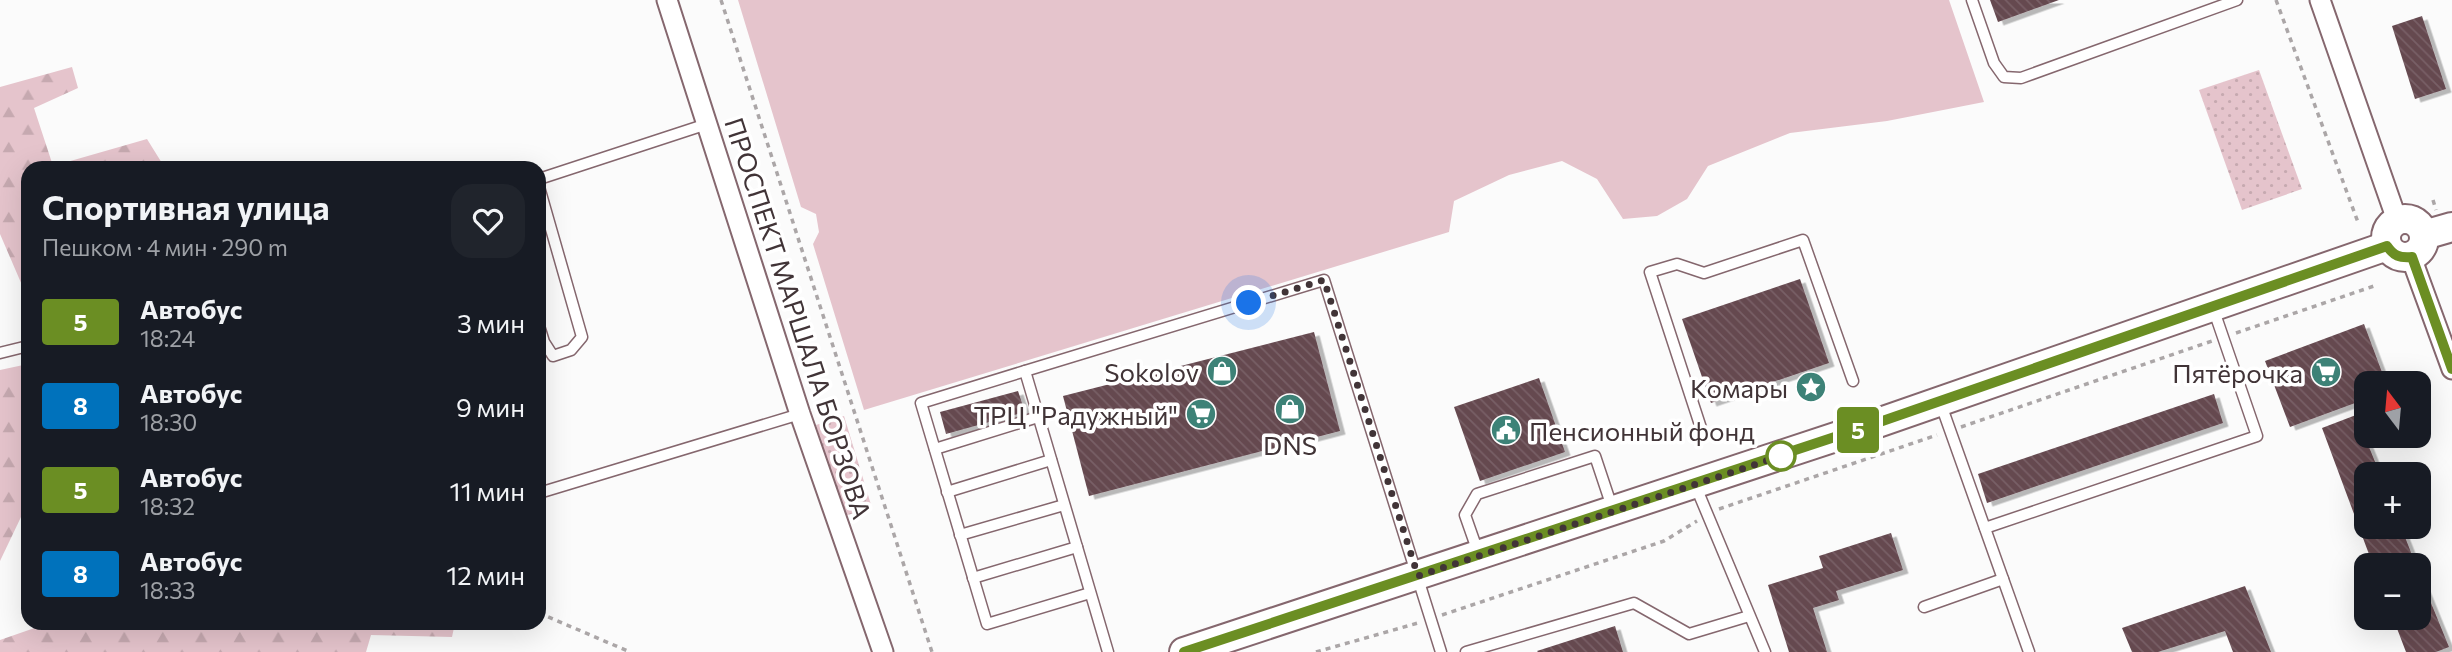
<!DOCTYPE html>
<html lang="ru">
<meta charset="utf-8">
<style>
body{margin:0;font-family:Commissioner,sans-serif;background:#20242c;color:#f1f3f6;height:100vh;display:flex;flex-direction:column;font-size:26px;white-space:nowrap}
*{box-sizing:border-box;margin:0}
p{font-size:23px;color:#9ea1a6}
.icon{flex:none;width:38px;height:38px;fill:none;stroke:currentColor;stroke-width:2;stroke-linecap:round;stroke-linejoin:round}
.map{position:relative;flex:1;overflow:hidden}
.side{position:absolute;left:21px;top:161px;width:525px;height:469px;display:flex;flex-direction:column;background:#171b24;border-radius:21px;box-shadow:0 7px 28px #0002}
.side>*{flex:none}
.badge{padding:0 14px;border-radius:5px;font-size:24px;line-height:46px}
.needle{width:46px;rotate:344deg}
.tools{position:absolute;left:2354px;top:371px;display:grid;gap:14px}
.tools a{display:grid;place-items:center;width:77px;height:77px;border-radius:14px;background:#171b24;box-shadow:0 7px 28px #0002;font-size:35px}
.you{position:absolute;width:35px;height:35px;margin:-18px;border:5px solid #fff;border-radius:50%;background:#1a73e8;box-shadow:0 0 0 10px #1a73e833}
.map>.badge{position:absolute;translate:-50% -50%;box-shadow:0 0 0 4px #fff}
.round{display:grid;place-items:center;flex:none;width:74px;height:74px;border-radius:21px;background:#20242c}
.head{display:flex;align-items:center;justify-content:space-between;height:119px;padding:0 21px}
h1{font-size:33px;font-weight:700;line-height:52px}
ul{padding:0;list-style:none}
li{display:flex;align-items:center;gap:21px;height:84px;padding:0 21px}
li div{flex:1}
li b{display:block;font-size:26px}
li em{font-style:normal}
li .badge{min-width:77px;font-weight:700;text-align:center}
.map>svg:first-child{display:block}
</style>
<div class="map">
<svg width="2452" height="652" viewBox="0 0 2452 652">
<defs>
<pattern id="forest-firs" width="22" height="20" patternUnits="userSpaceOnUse" patternTransform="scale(1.75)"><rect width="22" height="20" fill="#e5c4cc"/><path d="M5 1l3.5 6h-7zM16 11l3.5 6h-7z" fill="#c6a9b0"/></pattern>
<pattern id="park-dots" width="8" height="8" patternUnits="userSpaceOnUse" patternTransform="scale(1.75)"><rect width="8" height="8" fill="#e5c4cc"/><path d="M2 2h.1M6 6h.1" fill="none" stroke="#c6a9b0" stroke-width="1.8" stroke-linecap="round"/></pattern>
<pattern id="building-back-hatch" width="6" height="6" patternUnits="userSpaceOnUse" patternTransform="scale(1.75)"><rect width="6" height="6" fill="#65484f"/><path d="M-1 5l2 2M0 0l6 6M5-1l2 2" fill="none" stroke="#786066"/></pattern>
<filter id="shadow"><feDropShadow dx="5.5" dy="3.5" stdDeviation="0" flood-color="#0004"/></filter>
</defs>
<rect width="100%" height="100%" fill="#fbfbfb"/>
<path fill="#e5c4cc" d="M 738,0 L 1949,0 L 1984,102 L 1887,121 L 1790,133 L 1708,166 L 1687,199 L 1657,216 L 1623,219 L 1597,179 L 1562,161 L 1509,175 L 1454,201 L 1449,232 L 864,410 L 813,244 L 819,232 L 816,214 L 801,207 Z"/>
<g fill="url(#forest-firs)">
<path d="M 72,67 L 78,88 L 34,108 L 53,166 L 147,139 L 165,168 L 28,168 L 28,299 L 0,234 L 0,87 Z"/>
<path d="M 28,364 L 28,492 L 21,517 L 0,561 L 0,370 Z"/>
<path d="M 49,623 L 455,623 L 452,637 L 371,635 L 366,652 L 0,652 L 0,640 Z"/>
</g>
<g fill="url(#park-dots)">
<path d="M 2259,70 L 2302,189 L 2242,210 L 2199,90 Z"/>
<path d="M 844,416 L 872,508 L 844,516 L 816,425 Z"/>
</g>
<g fill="url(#building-back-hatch)" filter="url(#shadow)">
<path d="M 1990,0 L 2059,0 L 1998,22 Z"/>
<path d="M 2422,16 L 2446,89 L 2415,99 L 2392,26 Z"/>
<path d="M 1800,279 L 1829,363 L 1711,403 L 1682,319 Z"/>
<path d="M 2364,324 L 2386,383 L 2366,383 L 2366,399 L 2290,427 L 2265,361 Z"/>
<path d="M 1314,332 L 1340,431 L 1089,496 L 1063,396 Z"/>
<path d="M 1539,378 L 1565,452 L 1480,481 L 1454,407 Z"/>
<path d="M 1018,391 L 1025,412 L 946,434 L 940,412 Z"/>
<path d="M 2214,394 L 2223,423 L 1987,503 L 1978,474 Z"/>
<path d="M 2356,415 L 2380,474 L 2366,474 L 2366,527 L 2401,527 L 2416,565 L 2373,565 L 2322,428 Z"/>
<path d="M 1891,533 L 1903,570 L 1836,591 L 1839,600 L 1813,608 L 1827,652 L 1789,652 L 1768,585 L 1823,568 L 1819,556 Z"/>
<path d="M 2418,571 L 2449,647 L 2436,652 L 2406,652 L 2393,618 L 2418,618 Z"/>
<path d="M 2245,586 L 2271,652 L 2233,652 L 2225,631 L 2158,652 L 2132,652 L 2122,628 Z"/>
<path d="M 1615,626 L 1623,652 L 1538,652 L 1537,651 Z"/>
</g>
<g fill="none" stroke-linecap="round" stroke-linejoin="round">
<g stroke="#85676e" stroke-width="13">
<g id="lane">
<path d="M 1972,0 L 1994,63 L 2004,77 L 2021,78 L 2237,0"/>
<path d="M 539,179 L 707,124"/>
<path d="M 539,187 L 582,337 L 571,350 L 553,356 L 544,342 L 539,326"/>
<path d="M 0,353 L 28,346"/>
<path d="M 1025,371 L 921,403 L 987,624 L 1090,593"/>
<path d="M 1940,402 L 2029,652"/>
<path d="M 1702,431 L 1650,272 L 1677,264 L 1704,273 L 1803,240 L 1853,381"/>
<path d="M 935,449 L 1038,417"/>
<path d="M 1696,487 L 1765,652"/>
<path d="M 947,492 L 1051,460"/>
<path d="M 539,493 L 800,414"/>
<path d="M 1985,528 L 2257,436 L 2213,308"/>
<path d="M 960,535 L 1064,505"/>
<path d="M 1478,552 L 1465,515 L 1477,494 L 1595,456 L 1612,507"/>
<path d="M 973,578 L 1077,547"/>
<path d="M 1924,607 L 2003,579"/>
<path d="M 1108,652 L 1025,371 L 1324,280 L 1441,652"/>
<path d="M 1466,652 L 1634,603 L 1689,634 L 1749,616"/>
</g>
</g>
<g stroke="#85676e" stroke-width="23">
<g id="street">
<path d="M 667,0 L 800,414 L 883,652"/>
<path d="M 2320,0 L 2397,220"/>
<path d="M 2411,257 L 2452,369"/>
</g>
</g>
<g stroke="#85676e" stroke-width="32">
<g id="secondary">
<circle cx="2405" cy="238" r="19"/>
<path d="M 2424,235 L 2452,227"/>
<path d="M 1184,652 L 1869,426 L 2387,246"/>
</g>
</g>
<g stroke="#aba6a7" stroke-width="3.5" stroke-dasharray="5 5" stroke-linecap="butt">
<path d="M 721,0 L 932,652"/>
<path d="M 2276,0 L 2359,225"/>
<path d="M 2433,200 L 2436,210"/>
<path d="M 2236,333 L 2377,285"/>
<path d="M 1961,427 L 2212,341"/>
<path d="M 1719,509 L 1937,435"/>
<path d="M 539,613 L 630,652"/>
<path d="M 1442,615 L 1664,541 L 1697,521"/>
<path d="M 1316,652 L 1418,623"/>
</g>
<use href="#lane" stroke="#fff" stroke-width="10"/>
<use href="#street" stroke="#fff" stroke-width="19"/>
<use href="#secondary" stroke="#fff" stroke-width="28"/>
</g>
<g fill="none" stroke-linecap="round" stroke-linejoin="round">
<g stroke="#fff" stroke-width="16">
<path id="line" d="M 1184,652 L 1868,426 L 2387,246 C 2394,256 2399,258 2412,257 L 2452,369"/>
</g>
<use href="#line" stroke="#6b8e23" stroke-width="10"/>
<path stroke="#413437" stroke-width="7" stroke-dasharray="0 12.6" d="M 1249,303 L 1324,280 L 1418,576 L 1781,456"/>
</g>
<defs>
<g id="shop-disc" transform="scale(1.575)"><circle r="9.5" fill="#3d8277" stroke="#fff"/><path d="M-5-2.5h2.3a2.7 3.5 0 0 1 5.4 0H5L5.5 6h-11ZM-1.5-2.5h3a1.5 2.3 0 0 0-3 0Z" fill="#fff"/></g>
<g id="supermarket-disc" transform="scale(1.575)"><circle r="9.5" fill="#3d8277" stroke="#fff"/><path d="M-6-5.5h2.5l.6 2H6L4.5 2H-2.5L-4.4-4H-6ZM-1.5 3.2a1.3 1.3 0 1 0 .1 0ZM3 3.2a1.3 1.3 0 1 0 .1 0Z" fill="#fff"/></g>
<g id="sight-disc" transform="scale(1.575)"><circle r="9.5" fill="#3d8277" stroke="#fff"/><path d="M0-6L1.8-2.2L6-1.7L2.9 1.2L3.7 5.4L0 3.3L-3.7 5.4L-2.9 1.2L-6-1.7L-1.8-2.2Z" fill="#fff"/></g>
<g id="civic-disc" transform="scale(1.575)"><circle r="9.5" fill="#3d8277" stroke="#fff"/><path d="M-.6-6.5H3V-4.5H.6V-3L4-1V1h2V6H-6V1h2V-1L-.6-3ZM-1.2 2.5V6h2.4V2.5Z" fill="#fff"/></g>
</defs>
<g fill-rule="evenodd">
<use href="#shop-disc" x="1222" y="371"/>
<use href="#supermarket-disc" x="2326" y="372"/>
<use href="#sight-disc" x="1811" y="387"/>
<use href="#shop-disc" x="1290" y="409"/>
<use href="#supermarket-disc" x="1201" y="414"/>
<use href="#civic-disc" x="1506" y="430"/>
</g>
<circle fill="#fff" stroke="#6b8e23" stroke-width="3.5" cx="1781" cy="456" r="14"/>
<g text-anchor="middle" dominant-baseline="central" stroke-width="7" stroke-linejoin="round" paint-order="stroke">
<g font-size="26" fill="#413437" stroke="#fff">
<text transform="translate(799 318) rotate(72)">ПРОСПЕКТ МАРШАЛА БОРЗОВА</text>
</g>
<g font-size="26" fill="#413437" stroke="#fff" text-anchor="end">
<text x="1199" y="371">Sokolov</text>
<text x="2303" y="372">Пятёрочка</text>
<text x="1788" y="387">Комары</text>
<text x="1178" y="414">ТРЦ "Радужный"</text>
<text x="1529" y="430" text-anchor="start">Пенсионный фонд</text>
<text x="1290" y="444" text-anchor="middle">DNS</text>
</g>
</g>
</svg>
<div class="tools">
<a><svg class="needle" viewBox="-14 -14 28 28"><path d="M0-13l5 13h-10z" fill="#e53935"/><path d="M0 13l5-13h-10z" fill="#9ea1a6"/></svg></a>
<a>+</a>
<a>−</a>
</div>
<div class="you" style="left:1249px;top:303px"></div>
<b class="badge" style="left:1858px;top:430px;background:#6b8e23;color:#fff">5</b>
<section class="side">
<div class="head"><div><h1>Спортивная улица</h1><p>Пешком · 4 мин · 290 m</p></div><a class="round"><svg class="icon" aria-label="heart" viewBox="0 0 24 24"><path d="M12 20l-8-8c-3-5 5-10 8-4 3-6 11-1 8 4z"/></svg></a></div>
<ul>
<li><span class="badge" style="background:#6b8e23;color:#fff">5</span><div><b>Автобус</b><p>18:24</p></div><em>3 мин</em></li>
<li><span class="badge" style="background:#0072bc;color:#fff">8</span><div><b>Автобус</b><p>18:30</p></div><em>9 мин</em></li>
<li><span class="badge" style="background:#6b8e23;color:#fff">5</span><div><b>Автобус</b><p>18:32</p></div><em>11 мин</em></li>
<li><span class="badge" style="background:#0072bc;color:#fff">8</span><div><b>Автобус</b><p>18:33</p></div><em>12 мин</em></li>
</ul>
</section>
</div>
